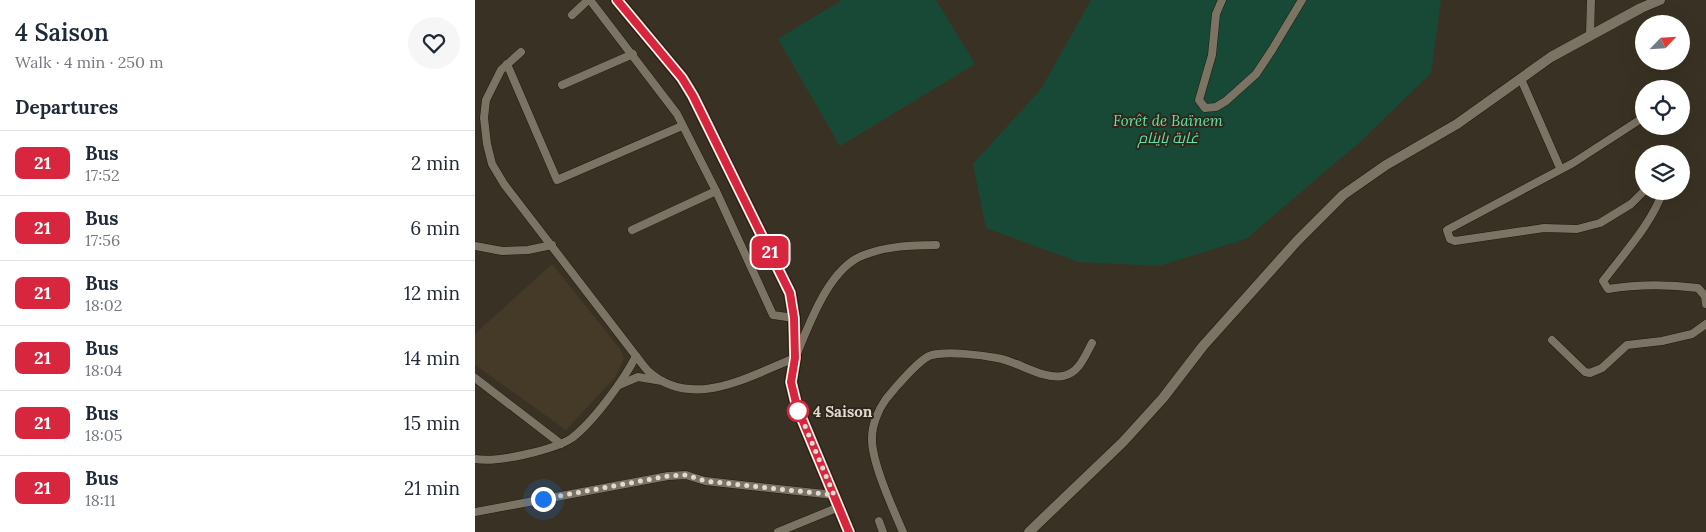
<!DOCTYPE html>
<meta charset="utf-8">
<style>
body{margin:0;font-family:Lora,Cairo,serif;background:#f6f6f7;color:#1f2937;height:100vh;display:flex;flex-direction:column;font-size:19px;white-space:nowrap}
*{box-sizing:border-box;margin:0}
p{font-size:16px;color:#747a83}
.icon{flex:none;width:28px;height:28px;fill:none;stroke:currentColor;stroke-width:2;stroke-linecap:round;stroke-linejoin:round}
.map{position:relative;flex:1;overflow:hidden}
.side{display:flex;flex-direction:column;background:#fff;width:475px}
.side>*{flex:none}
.badge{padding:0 10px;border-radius:8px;font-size:18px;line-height:32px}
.needle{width:32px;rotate:65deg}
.controls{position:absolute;left:1160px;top:15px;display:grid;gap:10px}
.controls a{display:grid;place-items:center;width:55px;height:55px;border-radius:50%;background:#fff;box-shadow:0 5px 20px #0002;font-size:25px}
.you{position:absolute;width:25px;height:25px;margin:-12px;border:4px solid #fff;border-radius:50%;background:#1a73e8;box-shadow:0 0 0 8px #1a73e833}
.map>.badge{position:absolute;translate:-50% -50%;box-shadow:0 0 0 2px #fff}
h2{padding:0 15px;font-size:19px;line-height:45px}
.round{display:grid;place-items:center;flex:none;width:52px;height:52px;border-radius:26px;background:#f6f6f7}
.overview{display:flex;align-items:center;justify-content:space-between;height:85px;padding:0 15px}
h1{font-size:24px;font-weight:600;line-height:38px}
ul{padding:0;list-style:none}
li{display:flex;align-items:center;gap:15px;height:65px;padding:0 15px;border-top:1px solid #e0e1e3}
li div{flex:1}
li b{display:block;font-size:19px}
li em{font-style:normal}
li .badge{min-width:55px;font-weight:700;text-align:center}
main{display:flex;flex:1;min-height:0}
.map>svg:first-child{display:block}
</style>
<main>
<section class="side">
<div class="overview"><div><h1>4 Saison</h1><p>Walk · 4 min · 250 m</p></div><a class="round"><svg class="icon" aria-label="heart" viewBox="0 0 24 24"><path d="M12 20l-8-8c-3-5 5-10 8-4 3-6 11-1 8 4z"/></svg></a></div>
<h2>Departures</h2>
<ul>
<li><span class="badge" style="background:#d7263d;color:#fff">21</span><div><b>Bus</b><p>17:52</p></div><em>2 min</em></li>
<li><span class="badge" style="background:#d7263d;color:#fff">21</span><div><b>Bus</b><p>17:56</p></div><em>6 min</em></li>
<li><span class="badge" style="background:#d7263d;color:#fff">21</span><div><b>Bus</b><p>18:02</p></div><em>12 min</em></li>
<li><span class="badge" style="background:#d7263d;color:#fff">21</span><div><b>Bus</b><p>18:04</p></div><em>14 min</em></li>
<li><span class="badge" style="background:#d7263d;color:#fff">21</span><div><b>Bus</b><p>18:05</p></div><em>15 min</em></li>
<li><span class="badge" style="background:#d7263d;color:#fff">21</span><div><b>Bus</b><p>18:11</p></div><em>21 min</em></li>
</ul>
</section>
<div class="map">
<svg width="1231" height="532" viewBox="0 0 1231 532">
<rect width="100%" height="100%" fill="#393224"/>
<path fill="#453a27" d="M 77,264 L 145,349 L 149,358 L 141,376 L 91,430 L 0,365 L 0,334 Z"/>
<g fill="#184936">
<path d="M 367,0 L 461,0 L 500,64 L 365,146 L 303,39 Z"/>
<path d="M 616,0 L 966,0 L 956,73 L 886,141 L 771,239 L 684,266 L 604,262 L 511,228 L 498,164 L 566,89 Z"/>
</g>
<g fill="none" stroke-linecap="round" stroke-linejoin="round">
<g stroke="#20190d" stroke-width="9">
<g id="minor">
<path d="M 115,0 L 202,114 L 241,191 L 298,315 L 319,318"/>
<path d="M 747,0 L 741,14 L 737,55 L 724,100 L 730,108 L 741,107 L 751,101 L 781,74 L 797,50 L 827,0"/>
<path d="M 97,15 L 113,0"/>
<path d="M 1115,35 L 1116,0"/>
<path d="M 46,52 L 26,70 L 11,100 L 9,118 L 12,144 L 17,164 L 29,184 L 161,356 C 165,361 169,367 173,371 C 217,411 274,376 320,358 C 334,326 353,268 389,255 C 412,246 437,245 461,245"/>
<path d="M 32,64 L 82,180 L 207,126"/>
<path d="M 1046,79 L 1085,168"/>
<path d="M 87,85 L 158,54"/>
<path d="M 1169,117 L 1098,163 L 972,230 L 975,239 L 980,241 L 1069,228 L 1102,229 L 1125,223 L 1156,204 L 1169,191"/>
<path d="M 1188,191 C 1176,225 1149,253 1128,281 L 1133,289 C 1163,284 1192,284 1223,288 L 1230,296 L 1231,304"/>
<path d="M 157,230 L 241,191"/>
<path d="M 0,246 L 27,251 L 53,250 L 77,245"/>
<path d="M 1077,340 L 1110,372 L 1115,373 L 1127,368 L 1152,345 L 1187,341 L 1217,334 L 1231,324"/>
<path d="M 0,378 L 86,444"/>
<path d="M 144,385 L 163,377 L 187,381"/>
<path d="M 0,459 C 22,463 79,450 97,438 C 118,422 149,380 161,356"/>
<path d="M 0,512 L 193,476 L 211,475 L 230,481 L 359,495"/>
<path d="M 404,521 L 408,532"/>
<path d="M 303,532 L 364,507"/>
<path d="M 428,532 C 418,509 396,461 397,438 C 397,425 403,410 411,399 C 419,389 446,357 457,355 C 473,351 506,355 522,358 C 542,361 568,380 588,376 C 604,373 610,356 617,343"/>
</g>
</g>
<g stroke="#20190d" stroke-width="11">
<path id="tertiary" d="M 554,532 L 648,442 L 688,398 L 728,346 L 822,241 L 868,195 L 911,165 L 982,124 L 1076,57 L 1166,8 L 1185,0"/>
</g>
<g stroke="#20190d" stroke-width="14">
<path id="primary" d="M 142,0 L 207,78 L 218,96 L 315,293 L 319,318 L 320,358 L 316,382 L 322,407 L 374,532"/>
</g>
<use href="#minor" stroke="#7b7363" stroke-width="8"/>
<use href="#tertiary" stroke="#7b7363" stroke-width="10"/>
<use href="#primary" stroke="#a77555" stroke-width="12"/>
</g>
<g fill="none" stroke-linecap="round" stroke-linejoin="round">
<g stroke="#fff" stroke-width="11">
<path id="line" d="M 142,0 L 207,78 L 218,96 L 315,293 L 319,318 L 320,358 L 316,382 L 322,407 L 374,532"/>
</g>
<use href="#line" stroke="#d7263d" stroke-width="8"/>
<path stroke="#dfdad2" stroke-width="5" stroke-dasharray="0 9" d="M 68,499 L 193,476 L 211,475 L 230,481 L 359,495 L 322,407 L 323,411"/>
</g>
<circle fill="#fff" stroke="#d7263d" stroke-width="2.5" cx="323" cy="411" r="10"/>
<g text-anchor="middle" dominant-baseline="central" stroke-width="4" stroke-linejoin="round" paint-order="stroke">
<g font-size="15" font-style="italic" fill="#63e2ae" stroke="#2f281a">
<text x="693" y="120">Forêt de Baïnem<tspan x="693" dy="17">غابة باينام</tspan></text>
</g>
<g font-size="15" font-weight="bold" fill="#dfdad2" stroke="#2f281a" text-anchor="start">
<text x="338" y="411">4 Saison</text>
</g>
</g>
</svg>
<div class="controls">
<a><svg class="needle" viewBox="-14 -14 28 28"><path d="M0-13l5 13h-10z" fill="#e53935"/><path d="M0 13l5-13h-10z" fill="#747a83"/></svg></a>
<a><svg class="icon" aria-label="locate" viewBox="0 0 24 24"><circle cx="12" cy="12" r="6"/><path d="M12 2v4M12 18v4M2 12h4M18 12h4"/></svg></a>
<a><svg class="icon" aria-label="layers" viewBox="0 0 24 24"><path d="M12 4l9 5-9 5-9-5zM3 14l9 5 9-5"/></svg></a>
</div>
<div class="you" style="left:68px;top:499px"></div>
<b class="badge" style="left:295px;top:252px;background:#d7263d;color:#fff">21</b>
</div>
</main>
